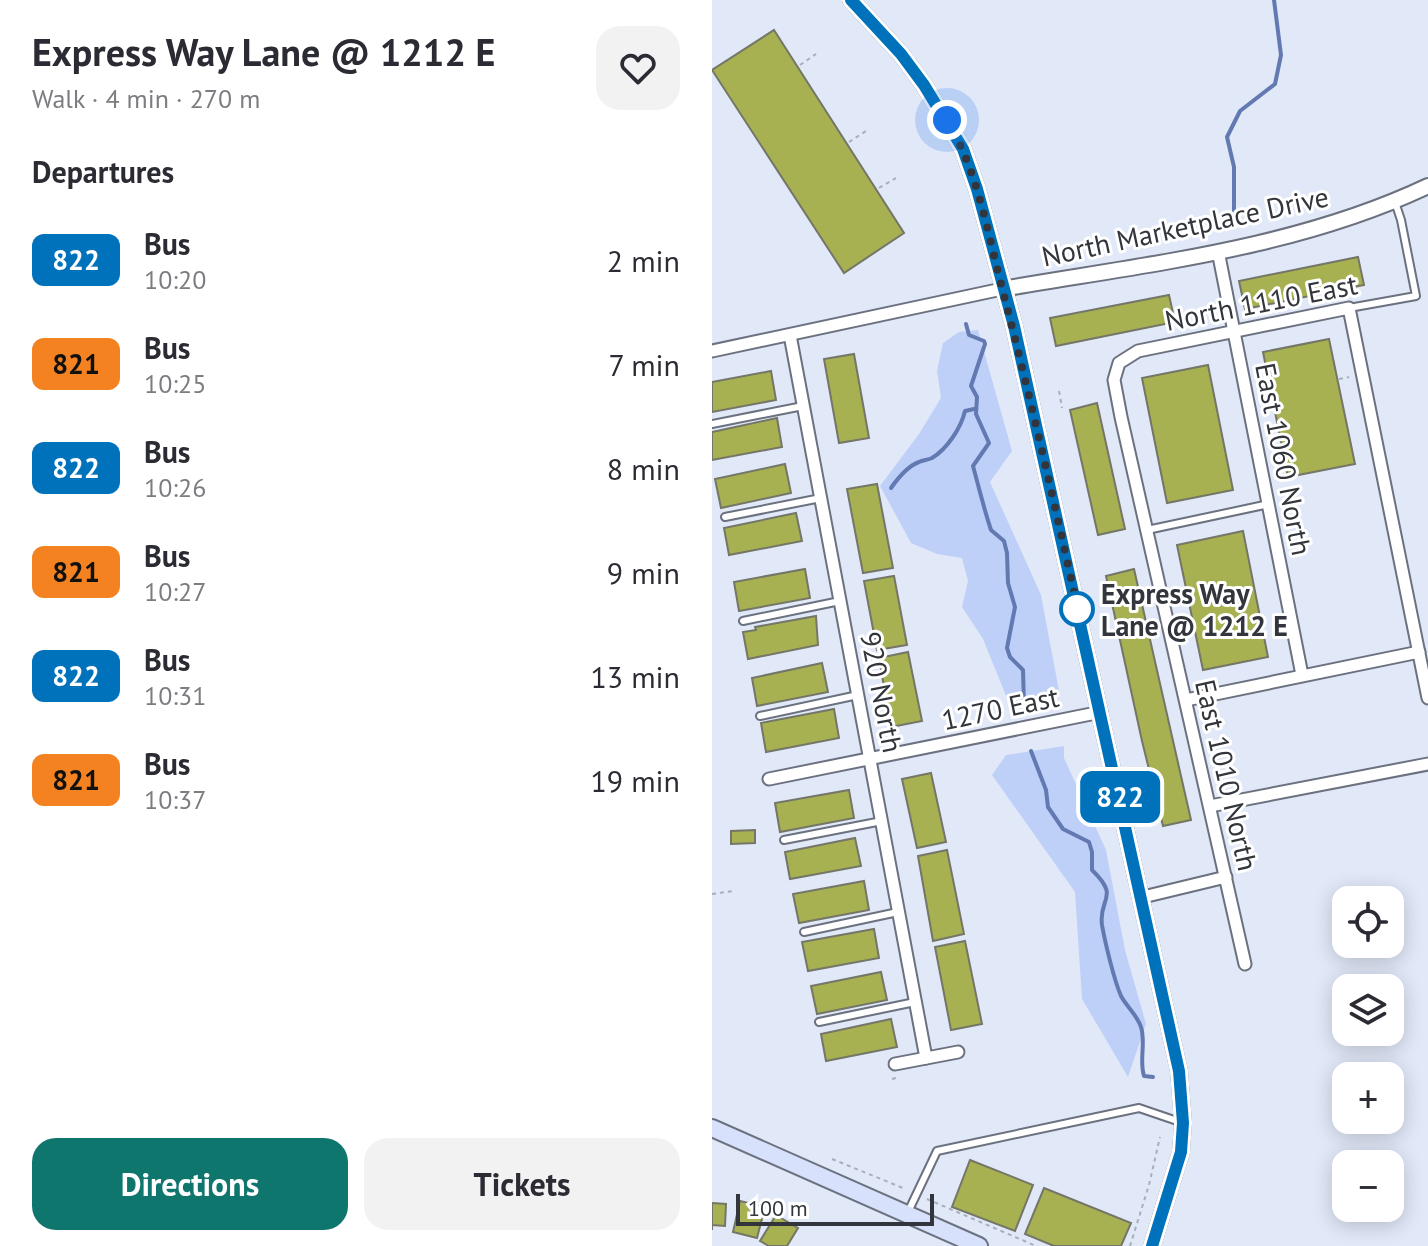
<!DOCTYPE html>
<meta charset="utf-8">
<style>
body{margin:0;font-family:"PT Sans",sans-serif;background:#f2f2f3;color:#2b2b33;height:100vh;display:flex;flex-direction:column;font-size:30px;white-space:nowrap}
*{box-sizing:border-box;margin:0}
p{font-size:26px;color:#7c7c81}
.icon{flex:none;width:44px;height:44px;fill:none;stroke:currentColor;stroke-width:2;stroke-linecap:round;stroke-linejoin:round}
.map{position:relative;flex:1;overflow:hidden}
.side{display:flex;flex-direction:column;background:#fff;width:712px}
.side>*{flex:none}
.badge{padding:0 16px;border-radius:12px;font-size:28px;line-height:52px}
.fabs{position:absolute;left:620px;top:886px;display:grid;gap:16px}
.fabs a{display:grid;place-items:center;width:72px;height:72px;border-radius:16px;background:#fff;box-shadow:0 4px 20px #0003;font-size:40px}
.scale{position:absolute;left:24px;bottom:20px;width:198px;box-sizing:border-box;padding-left:8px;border:4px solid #32353b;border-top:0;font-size:22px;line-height:28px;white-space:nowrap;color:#32353b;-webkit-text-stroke:6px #fff;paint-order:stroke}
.you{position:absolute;width:40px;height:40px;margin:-20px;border:6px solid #fff;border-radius:50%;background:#1a73e8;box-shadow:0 0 0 12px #1a73e833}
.map>.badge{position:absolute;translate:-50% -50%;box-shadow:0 0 0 4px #fff}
h2{padding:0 32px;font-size:30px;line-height:72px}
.round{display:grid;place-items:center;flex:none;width:84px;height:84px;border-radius:24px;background:#f2f2f3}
.overview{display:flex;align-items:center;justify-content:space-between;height:136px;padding:0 32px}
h1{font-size:38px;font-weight:600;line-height:60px}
.primary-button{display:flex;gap:16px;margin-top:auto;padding:16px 32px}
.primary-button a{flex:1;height:92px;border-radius:24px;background:#0f766e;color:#fff;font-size:32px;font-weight:600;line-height:92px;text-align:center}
.primary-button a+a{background:#f2f2f3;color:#2b2b33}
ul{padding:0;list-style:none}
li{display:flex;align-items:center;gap:24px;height:104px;padding:0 32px}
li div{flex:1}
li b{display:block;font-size:30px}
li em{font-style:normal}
li .badge{min-width:88px;font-weight:700;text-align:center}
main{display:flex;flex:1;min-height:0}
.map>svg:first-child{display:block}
</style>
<main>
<section class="side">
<div class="overview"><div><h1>Express Way Lane @ 1212 E</h1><p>Walk · 4 min · 270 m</p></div><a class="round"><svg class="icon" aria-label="heart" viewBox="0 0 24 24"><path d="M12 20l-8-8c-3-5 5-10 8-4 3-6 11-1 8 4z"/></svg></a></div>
<h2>Departures</h2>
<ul>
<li><span class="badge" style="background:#0072bc;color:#fff">822</span><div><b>Bus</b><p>10:20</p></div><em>2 min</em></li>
<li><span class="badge" style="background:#f58220;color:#111">821</span><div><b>Bus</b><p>10:25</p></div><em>7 min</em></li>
<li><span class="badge" style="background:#0072bc;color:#fff">822</span><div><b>Bus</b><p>10:26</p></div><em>8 min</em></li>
<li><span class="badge" style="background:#f58220;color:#111">821</span><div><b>Bus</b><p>10:27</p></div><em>9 min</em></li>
<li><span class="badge" style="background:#0072bc;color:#fff">822</span><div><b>Bus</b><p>10:31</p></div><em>13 min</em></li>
<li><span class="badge" style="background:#f58220;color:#111">821</span><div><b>Bus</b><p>10:37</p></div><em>19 min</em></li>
</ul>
<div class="primary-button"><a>Directions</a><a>Tickets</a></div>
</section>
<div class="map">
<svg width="716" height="1246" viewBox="0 0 716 1246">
<rect width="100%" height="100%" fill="#e1e8f8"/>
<g fill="#bfd0f8">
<path d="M 266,330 L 300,451 L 278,482 L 329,595 L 348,696 L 299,708 L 271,639 L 250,607 L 256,581 L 250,558 L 225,554 L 199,543 L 168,486 L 207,434 L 229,398 L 225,371 L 231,343 L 247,332 Z"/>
<path d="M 352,746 L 352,758 L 394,850 L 413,950 L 434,1024 L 416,1077 L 370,999 L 363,892 L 280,775 L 294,755 Z"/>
</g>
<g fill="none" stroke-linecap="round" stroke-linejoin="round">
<g stroke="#6279b1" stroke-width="4">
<path d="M 522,211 L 522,167 L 515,137 L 528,111 L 563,84 L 569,55 L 562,0"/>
<path d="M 254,324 L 257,335 L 272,341 L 273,344 L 259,386 L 265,397 L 264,414 L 277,443 L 261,466 C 267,488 272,509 279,530 L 292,541 L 295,553 L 296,583 L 303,607 L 295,648 L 298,657 L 311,670 L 312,705"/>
<path d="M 179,488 C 186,478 196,466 207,462 C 211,460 216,460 220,458 C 235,449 249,428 253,411 L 262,409"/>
<path d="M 319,751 L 334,790 L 336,807 L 351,829 L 377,842 L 380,852 L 380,870 C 409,898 386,898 390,925 C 393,942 402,980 409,996 C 415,1007 425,1015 429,1027 C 434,1043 427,1060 432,1076 L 441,1077"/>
</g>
</g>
<g fill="#a7b152" stroke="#747667" stroke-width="2">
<path d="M 62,30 L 192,233 L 132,273 L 0,70 Z"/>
<path d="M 646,257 L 652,285 L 533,309 L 527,281 Z"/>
<path d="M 457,295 L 463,322 L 344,346 L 338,318 Z"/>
<path d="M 617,339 L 643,464 L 576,477 L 551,352 Z"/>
<path d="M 142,354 L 157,438 L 127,443 L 112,359 Z"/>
<path d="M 496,365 L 521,490 L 455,503 L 430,378 Z"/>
<path d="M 59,371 L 64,400 L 0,412 L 0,382 Z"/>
<path d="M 385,403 L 413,529 L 386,535 L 358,410 Z"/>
<path d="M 65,418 L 70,447 L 0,460 L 0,432 Z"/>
<path d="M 73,464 L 79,493 L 9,508 L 3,479 Z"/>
<path d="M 165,484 L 181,568 L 151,573 L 135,489 Z"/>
<path d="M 84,513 L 90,541 L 17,555 L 12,528 Z"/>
<path d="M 531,531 L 556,657 L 491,670 L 465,545 Z"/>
<path d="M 93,569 L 98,598 L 27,611 L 22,582 Z"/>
<path d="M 422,569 L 479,820 L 451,826 L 430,741 L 394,576 Z"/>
<path d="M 182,576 L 195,645 L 165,650 L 152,581 Z"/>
<path d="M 104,616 L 106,645 L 36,659 L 31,632 L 44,630 L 43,627 Z"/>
<path d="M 196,652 L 210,721 L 179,727 L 167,658 Z"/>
<path d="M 110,663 L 116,692 L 45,706 L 40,678 Z"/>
<path d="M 122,709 L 127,738 L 54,752 L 49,723 Z"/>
<path d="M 219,773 L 234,842 L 205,848 L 190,779 Z"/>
<path d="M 137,790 L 142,818 L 68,832 L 63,803 Z"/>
<path d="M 43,830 L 43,843 L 19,844 L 19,831 Z"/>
<path d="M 143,838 L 149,866 L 78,879 L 73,852 Z"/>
<path d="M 235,850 L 252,934 L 221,941 L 206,856 Z"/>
<path d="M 152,881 L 157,910 L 87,923 L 81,894 Z"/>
<path d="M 162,929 L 167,958 L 96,971 L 90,942 Z"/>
<path d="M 253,941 L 270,1024 L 239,1030 L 223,947 Z"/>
<path d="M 169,972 L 175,1000 L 105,1014 L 99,986 Z"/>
<path d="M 179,1019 L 185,1047 L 114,1061 L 109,1034 Z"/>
<path d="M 258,1160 L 321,1185 L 303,1231 L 240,1207 Z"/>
<path d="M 332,1188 L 419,1223 L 409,1246 L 342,1246 L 313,1234 Z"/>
<path d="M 28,1201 L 53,1207 L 45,1238 L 21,1232 Z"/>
<path d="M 0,1203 L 14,1204 L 13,1226 L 0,1225 L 0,1230 Z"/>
<path d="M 64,1215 L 86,1228 L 75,1246 L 57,1246 L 48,1241 Z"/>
</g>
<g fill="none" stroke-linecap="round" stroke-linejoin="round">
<g stroke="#6b717f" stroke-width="10">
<g id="service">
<path d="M 637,308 L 704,296 L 689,220 L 683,202"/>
<path d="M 0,424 L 91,406"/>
<path d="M 13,517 L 109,498"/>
<path d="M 435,530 L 557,504"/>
<path d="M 31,621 L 128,601"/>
<path d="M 48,716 L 146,695"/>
<path d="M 72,840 L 170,821"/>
<path d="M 92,932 L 186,912"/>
<path d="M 107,1022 L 203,1002"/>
<path d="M 196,1212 L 225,1151 L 427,1108 L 471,1123"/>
</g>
</g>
<g stroke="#6b717f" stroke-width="15">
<g id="minor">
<path d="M 506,251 L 590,675"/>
<path d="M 78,335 L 214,1058"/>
<path d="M 0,351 L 290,289"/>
<path d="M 474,700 L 707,652"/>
<path d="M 57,779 L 389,712"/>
<path d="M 498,806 L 716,764"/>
<path d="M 431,897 L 514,877"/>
<path d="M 533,964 L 409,417 L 402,380 L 407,363 L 426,351 L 637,308 L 716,698"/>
<path d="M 183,1064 L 246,1052"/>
</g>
</g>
<g stroke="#6b717f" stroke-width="18">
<g id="tertiary">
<path d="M 139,0 L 189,54 L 212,85 L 251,149 L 265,189 L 302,326 L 467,1071 L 471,1123 L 469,1152 L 440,1246"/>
<path d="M 290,289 C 434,264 583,249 716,186"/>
</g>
</g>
<g stroke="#6b717f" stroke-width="20">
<path id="secondary" d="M 0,1128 L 267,1246"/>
</g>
<g stroke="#a8aeba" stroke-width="2" stroke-dasharray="4 4" stroke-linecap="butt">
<path d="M 88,65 L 104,54"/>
<path d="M 137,142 L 154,131"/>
<path d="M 167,188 L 184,178"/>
<path d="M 627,379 L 637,377"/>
<path d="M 347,391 L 350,408"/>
<path d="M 0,894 L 21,891"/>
<path d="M 180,1079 L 184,1078"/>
<path d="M 120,1159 L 191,1188"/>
<path d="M 215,1199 L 324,1246"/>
<path d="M 418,1246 L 437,1185 L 448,1137"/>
</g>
<use href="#service" stroke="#fff" stroke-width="6"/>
<use href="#minor" stroke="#fff" stroke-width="11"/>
<use href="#tertiary" stroke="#fff" stroke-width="14"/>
<use href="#secondary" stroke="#d7e1fc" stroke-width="16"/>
</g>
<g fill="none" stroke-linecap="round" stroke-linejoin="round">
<g stroke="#fff" stroke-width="18">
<path id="line" d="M 139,0 L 189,54 L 212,85 L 251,149 L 265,189 L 302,326 L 467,1071 L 471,1123 L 469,1152 L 440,1246"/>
</g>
<use href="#line" stroke="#0072bc" stroke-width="12"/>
<path stroke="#32353b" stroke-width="8" stroke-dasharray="0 14.4" d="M 235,120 C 266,172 275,230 290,288 C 319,399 344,511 369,623 L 365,609"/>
</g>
<circle fill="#fff" stroke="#0072bc" stroke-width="4" cx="365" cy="609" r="16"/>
<g text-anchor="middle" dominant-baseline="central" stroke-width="6" stroke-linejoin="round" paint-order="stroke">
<g font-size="28" fill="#32353b" stroke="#fff">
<text transform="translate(473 226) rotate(-12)">North Marketplace Drive</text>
<text transform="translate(549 302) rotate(-11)">North 1110 East</text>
<text transform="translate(572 459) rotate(79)">East 1060 North</text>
<text transform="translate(170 692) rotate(79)">920 North</text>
<text transform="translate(288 708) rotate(-12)">1270 East</text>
<text transform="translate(515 775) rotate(77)">East 1010 North</text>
</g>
<g font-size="28" font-weight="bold" fill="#32353b" stroke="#fff" text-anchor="start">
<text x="389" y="593">Express Way<tspan x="389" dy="32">Lane @ 1212 E</tspan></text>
</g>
</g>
</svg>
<div class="fabs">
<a><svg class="icon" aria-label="locate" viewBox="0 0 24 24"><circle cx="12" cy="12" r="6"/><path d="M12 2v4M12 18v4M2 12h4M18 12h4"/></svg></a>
<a><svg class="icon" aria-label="layers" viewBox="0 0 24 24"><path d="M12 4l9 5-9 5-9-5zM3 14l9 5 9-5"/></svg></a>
<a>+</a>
<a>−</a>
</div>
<div class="scale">100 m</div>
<div class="you" style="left:235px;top:120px"></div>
<b class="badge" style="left:408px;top:797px;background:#0072bc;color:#fff">822</b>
</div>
</main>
